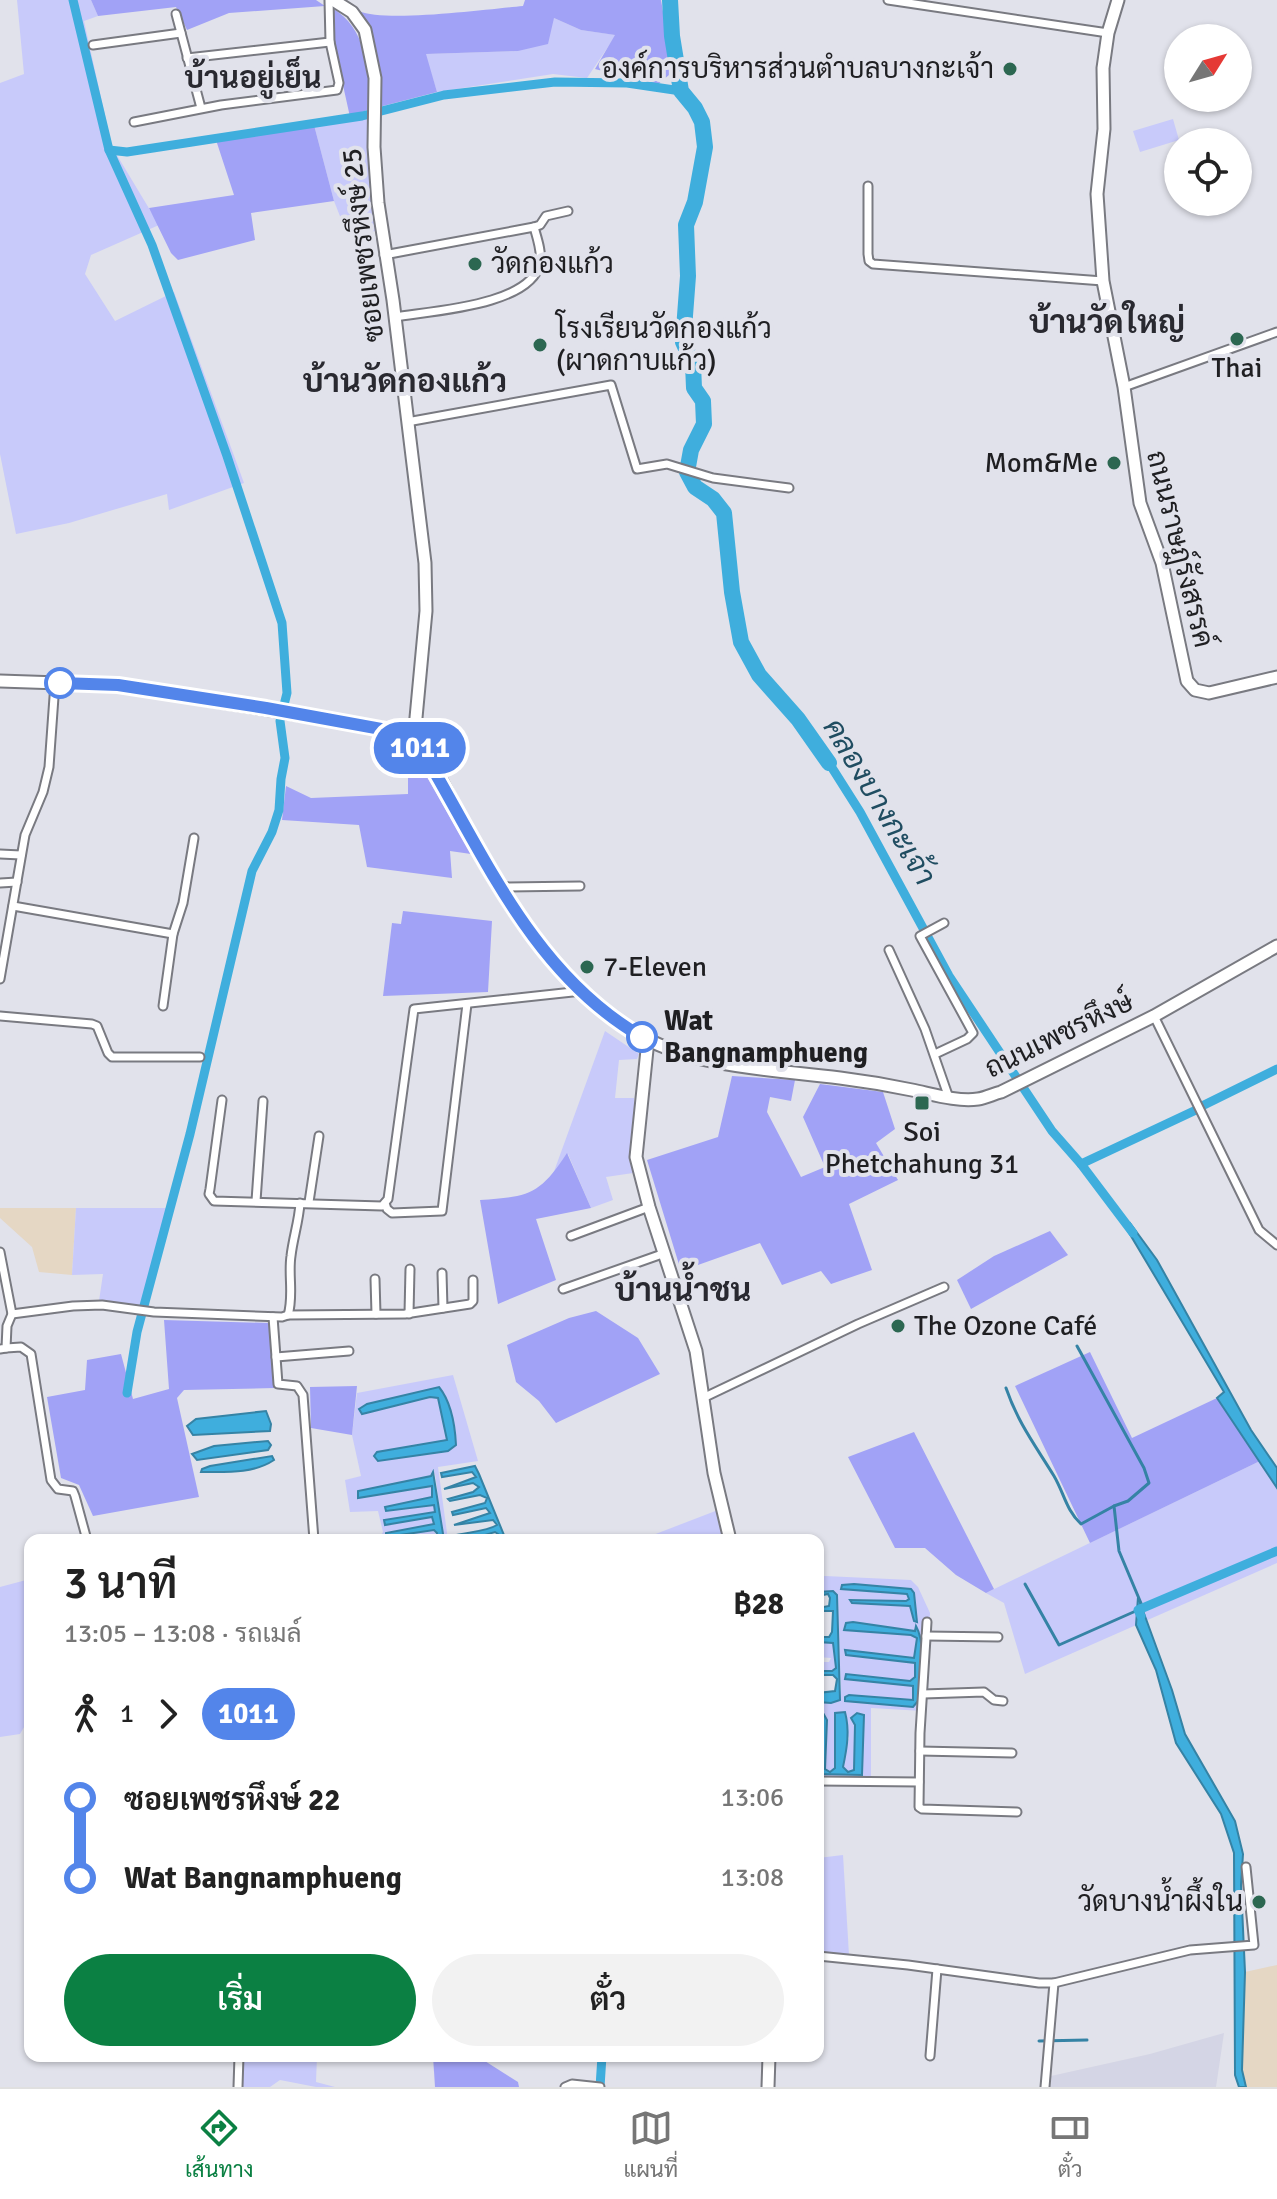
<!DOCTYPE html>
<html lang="th">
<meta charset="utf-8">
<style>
body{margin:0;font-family:Signika,Sarabun,sans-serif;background:#f2f2f2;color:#222;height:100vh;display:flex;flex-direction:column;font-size:30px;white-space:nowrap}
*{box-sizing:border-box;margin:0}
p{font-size:26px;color:#767676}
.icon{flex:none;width:44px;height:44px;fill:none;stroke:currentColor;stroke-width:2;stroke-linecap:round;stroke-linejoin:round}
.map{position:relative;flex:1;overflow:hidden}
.panel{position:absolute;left:24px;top:1534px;width:800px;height:528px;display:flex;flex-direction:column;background:#fff;border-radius:16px;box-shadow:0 2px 6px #0004}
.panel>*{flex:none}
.badge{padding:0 16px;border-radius:26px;font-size:28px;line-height:52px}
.needle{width:52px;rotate:53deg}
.controls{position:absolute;left:1164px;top:24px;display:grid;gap:16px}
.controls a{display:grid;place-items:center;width:88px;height:88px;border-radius:50%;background:#fff;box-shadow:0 2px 6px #0004;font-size:40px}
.map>.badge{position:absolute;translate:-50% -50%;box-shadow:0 0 0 4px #fff}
.legs{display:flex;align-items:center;gap:12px;height:88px;padding:0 40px;font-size:26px}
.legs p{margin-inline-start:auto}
.overview{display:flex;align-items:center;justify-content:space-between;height:136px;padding:0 40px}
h1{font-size:44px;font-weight:600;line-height:60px}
.cta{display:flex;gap:16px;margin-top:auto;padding:16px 40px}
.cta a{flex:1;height:92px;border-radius:48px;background:#0b8043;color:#fff;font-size:32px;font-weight:600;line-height:92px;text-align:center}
.cta a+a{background:#f2f2f2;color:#222}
ul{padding:0 40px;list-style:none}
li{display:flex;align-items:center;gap:28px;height:80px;font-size:30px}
li i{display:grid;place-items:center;width:12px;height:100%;margin:0 10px;background:currentColor}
li i::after{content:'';width:20px;height:20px;margin:-10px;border:6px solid;border-radius:50%;background:#fff}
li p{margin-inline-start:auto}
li:first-child i{background:linear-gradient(#0000 50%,currentColor 0)}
li:last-child i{background:linear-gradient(currentColor 50%,#0000 0)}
.tab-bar{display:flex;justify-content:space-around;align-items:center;height:112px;border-top:2px solid #e0e0e0;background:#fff;font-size:22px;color:#767676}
.tab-bar a{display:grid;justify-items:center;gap:4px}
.tab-bar .active{color:#0b8043}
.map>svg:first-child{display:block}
</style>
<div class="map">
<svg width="1277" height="2087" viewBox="0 0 1277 2087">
<rect width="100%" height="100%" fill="#e1e2eb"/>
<path fill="#d4d5e5" d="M 1224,2033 L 1216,2087 L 1050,2087 L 1051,2076 L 1150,2054 Z"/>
<g fill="#e5d7c4">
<path d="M 0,1208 L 76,1208 L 72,1275 L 39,1272 L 32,1247 L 0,1218 Z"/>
<path d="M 1277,1965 L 1277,2087 L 1246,2087 L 1242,2070 L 1245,1972 Z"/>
</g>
<g fill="#c8cafa" fill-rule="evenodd">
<path d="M 17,0 L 91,0 L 98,16 L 84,21 L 112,147 L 159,225 L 91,255 L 85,274 L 115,321 L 174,292 L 244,483 L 169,510 L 167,494 L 69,523 L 16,534 L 0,454 L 0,83 L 24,74 Z"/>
<path d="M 554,18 L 581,30 L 616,35 L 587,78 L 553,74 L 437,92 L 425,54 L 518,51 Z"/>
<path d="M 368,118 L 375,231 L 347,234 L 334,201 L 314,125 Z"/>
<path d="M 1173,119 L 1179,140 L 1140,152 L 1133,131 Z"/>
<path d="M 605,1031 L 639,1054 L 637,1059 L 619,1060 L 615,1098 L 634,1098 L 633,1173 L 606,1177 L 613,1200 L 591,1208 L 568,1154 L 552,1177 Z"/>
<path d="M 76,1208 L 169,1208 L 172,1212 L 146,1307 L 99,1301 L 103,1274 L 72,1275 Z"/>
<path d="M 453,1375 L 478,1461 L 438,1467 L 448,1540 L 444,1540 L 435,1474 L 433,1473 L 431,1476 L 357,1495 L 359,1498 L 432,1485 L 433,1497 L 387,1511 L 434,1504 L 435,1512 L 385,1525 L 433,1517 L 434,1524 L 387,1537 L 434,1530 L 437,1537 L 421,1540 L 378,1540 L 383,1532 L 378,1511 L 350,1512 L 345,1480 L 361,1476 L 352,1435 L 357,1393 ZM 439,1388 L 456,1445 L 378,1452 L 447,1440 L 438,1398 L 430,1397 L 359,1410 L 367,1404 Z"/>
<path d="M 1260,1461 L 1277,1488 L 1277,1563 L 1025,1674 L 1004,1603 L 986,1593 Z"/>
<path d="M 718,1510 L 726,1540 L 640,1540 Z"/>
<path d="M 825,1576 L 911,1580 L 918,1587 L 930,1613 L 923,1711 L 871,1708 L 871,1778 L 818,1776 L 818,1774 L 862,1775 L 855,1725 L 854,1770 L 848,1772 L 843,1767 L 849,1738 L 836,1713 L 835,1768 L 830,1772 L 825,1769 L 827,1720 L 823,1713 L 818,1712 L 818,1702 L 831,1703 L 840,1700 L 841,1690 L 837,1595 L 833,1591 L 818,1592 L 818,1577 ZM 911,1589 L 916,1605 L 914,1621 L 910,1606 L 852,1603 L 852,1599 L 906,1601 L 909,1599 L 907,1594 L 845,1590 ZM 853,1622 L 916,1631 L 921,1642 L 914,1707 L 849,1696 L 913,1701 L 913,1686 L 846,1679 L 847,1674 L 911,1681 L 915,1677 L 915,1663 L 846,1655 L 846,1650 L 914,1658 L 917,1638 L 911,1635 L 846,1623 Z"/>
<path d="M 30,1579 L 30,1717 L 20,1734 L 0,1737 L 0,1587 Z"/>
<path d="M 818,1642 L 833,1642 L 836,1668 L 832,1671 L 818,1671 L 818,1662 L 829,1662 L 831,1658 L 818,1657 Z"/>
<path d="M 843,1855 L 849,1955 L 818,1952 L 818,1858 Z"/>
<path d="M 243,2056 L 317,2056 L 316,2082 L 335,2087 L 316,2087 L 280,2080 L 270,2087 L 241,2087 Z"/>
</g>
<g fill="#a1a2f6">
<path d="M 91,0 L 316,0 L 325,6 L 229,13 L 187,30 L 176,7 L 98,16 Z"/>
<path d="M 525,0 L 661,0 L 672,65 L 669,75 L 657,85 L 595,69 L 615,35 L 581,30 L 554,18 L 548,44 L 518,51 L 426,54 L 437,92 L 379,107 L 370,32 L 359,11 C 385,23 489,9 523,6 Z"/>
<path d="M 332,8 C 367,28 367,68 373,104 L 367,110 L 350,117 L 335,49 Z"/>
<path d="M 314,125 L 334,201 L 251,213 L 255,240 L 178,260 L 171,253 L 149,208 L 234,195 L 216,140 Z"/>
<path d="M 408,744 L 471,854 L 450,851 L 452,878 L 367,867 L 359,825 L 282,820 L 286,786 L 311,798 L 408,794 Z"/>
<path d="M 403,911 L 492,921 L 488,992 L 383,996 L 392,923 L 401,924 Z"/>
<path d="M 732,1076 L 795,1080 L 791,1101 L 770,1097 L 767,1112 L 801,1177 L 825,1167 L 803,1117 L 820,1084 L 883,1092 L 895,1129 L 876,1143 L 898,1180 L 849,1204 L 872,1270 L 831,1284 L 821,1271 L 782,1285 L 760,1243 L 681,1271 L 647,1160 L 718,1137 Z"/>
<path d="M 567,1153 L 591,1208 L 536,1219 L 556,1280 L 498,1304 L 480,1200 C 528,1197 540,1195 567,1153 Z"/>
<path d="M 1050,1231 L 1068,1255 L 971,1309 L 957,1280 L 994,1256 Z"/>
<path d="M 596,1311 L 638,1338 L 660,1374 L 556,1423 L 539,1401 L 516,1382 L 507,1345 L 569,1318 Z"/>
<path d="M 164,1320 L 269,1323 L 275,1388 L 184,1390 L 177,1398 L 199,1497 L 93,1516 L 79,1485 L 61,1478 L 47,1397 L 85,1390 L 87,1360 L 121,1354 L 133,1399 L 169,1389 Z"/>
<path d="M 1090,1352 L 1132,1438 L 1217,1398 L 1260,1461 L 1090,1543 L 1015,1386 Z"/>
<path d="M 357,1386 L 352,1435 L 311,1428 L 310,1387 Z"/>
<path d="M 914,1432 L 994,1589 L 986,1593 L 956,1575 L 925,1548 L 895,1548 L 848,1457 Z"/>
<path d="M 433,2056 L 477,2056 L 518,2082 L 519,2087 L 435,2087 Z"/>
</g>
<g fill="#3faedd" stroke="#3583a5" stroke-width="2">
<path d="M 1130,1223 L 1157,1260 L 1251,1430 L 1277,1468 L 1277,1488 L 1217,1398 L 1224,1392 L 1125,1226 Z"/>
<path d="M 439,1387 C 452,1403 455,1425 456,1445 L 448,1451 L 378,1461 L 374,1456 L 377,1452 L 447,1440 L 438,1398 L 430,1397 L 362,1414 L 359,1409 L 367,1404 Z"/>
<path d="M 266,1411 L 271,1424 L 270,1431 L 193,1435 L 187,1426 L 196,1419 Z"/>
<path d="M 268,1441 L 271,1445 L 268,1450 L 197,1460 L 192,1454 L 214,1446 Z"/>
<path d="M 272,1456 L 274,1460 C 253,1474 226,1472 201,1472 L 202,1469 L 210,1466 Z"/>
<path d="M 475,1466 L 479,1474 L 506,1540 L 498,1540 L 501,1536 L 495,1532 L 468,1540 L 454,1540 L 452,1536 C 466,1532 486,1532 497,1525 L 493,1520 L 454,1525 L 490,1513 L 486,1508 L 453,1515 L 452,1512 L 485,1503 L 487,1498 L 480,1495 L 450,1501 L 448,1499 L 473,1492 L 479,1487 L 473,1483 L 444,1489 L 476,1477 L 472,1472 L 442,1477 L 441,1473 Z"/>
<path d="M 433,1472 L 444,1540 L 421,1540 L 436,1537 L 437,1533 L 434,1530 L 386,1537 L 386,1533 L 434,1524 L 432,1517 L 385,1525 L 384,1520 L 435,1512 L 434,1505 L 386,1511 L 385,1507 L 432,1497 L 432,1486 L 358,1498 L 358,1491 L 431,1476 Z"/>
<path d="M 854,1584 L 911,1589 L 914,1593 L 917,1622 L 914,1621 L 910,1606 L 852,1603 L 850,1600 L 906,1601 L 909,1599 L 907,1594 L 841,1589 L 842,1585 Z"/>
<path d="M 833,1591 L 837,1595 L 840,1700 L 831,1703 L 818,1702 L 818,1693 L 835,1691 L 837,1679 L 833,1675 L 818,1675 L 818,1671 L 832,1671 L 836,1668 L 833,1643 L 818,1642 L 818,1637 L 829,1637 L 832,1632 L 833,1611 L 818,1611 L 818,1608 L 829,1606 L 830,1598 L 828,1594 L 818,1596 L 818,1592 Z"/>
<path d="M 1138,1597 L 1172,1690 L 1185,1734 L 1235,1821 L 1243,1854 L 1241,1885 L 1245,1972 L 1242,2070 L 1246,2087 L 1239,2087 L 1235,2075 L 1234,1853 L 1221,1814 L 1176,1743 L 1156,1670 L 1136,1625 Z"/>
<path d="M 853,1622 L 915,1631 L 916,1626 C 927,1646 919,1678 918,1701 L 913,1707 L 845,1701 L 845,1697 L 849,1695 L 913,1700 L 913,1686 L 845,1679 L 846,1674 L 910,1681 L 915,1677 L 915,1663 L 846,1655 L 845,1650 L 914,1658 L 917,1638 L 911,1635 L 844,1630 L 846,1623 Z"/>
<path d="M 818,1712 L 823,1713 L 827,1720 L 825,1769 L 830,1772 L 835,1768 L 835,1713 L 845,1712 C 850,1731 847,1748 843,1767 L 848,1772 L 854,1770 L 855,1725 L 851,1718 L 857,1713 L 864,1715 L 862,1775 L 818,1774 Z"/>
</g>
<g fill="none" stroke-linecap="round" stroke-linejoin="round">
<g stroke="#3583a5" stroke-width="3">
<path d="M 1077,1346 L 1144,1468 L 1149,1483 L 1128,1501 L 1114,1506 L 1119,1551 L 1143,1608"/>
<path d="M 1006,1388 C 1018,1423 1035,1445 1054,1476 C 1064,1493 1066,1510 1081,1524 L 1114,1506"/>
<path d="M 1025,1584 L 1059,1645 L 1138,1610"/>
<path d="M 1039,2041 L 1087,2040"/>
</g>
<g stroke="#3faedd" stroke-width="9">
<path d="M 73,0 L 109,150 L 152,245 L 227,456 L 282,623 L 287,693 L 280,721 L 285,758 L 281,779 L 279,810 L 272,832 L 252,871 L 190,1134 L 137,1332 L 127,1393"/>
<path d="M 109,150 L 127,152 L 362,116 L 444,95 L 555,82 L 627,83 L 681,91"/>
<path d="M 829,763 L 860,812 L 949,976 L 1052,1131 L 1081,1164 L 1133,1233"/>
<path d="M 1204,1105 L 1277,1069"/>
<path d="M 1081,1164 L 1196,1110"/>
<path d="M 1141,1616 L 1138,1610 L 1277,1551"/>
<path d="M 600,2087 L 602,2056"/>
</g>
<path stroke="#3faedd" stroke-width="16" d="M 670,0 L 672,36 L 681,91 L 695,108 L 702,122 L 705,147 L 695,202 L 686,225 L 688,276 L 683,342 L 693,364 L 694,388 L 703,401 L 704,424 L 691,450 L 687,472 L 695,487 L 713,499 L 724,513 L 732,592 L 741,642 L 759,675 L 798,719 L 829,763"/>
<g stroke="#797a81" stroke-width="11">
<g id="street">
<path d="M 888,0 L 1108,33"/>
<path d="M 176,14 L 201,108"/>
<path d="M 93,45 L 181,33"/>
<path d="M 187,58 L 330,42"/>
<path d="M 134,122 L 221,105 L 337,90 L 339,83 L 330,42 L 329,0"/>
<path d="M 868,186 L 868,254 L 869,261 L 873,264 L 1103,281"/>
<path d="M 384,255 L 534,227 L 540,225 L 546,216 L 568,211"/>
<path d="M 395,317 C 430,311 531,306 540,263 C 542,251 537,238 534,227"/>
<path d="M 1124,387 L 1277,332"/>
<path d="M 407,422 L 611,385 L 637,469 L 667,464 L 713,478 L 789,488"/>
<path d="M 0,854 L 21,855"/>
<path d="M 0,883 L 17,882"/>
<path d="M 499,887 L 580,886"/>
<path d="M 13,906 L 173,934"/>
<path d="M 889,950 L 925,1029 L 949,1098"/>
<path d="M 0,979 L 25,835 L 43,792 L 49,767 L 55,683"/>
<path d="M 163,1006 L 173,934 L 183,903 L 194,838"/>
<path d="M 0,1016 L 92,1024 L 97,1026 L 108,1053 L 112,1057 L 200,1057"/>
<path d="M 1154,1016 L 1259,1230 L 1277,1245"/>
<path d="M 935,1054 L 967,1039 L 973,1033 L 920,936 L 944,923"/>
<path d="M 222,1100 L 210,1189 L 209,1194 L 214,1201 L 382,1206 L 388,1199 L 414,1009 L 582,991"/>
<path d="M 256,1201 L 263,1101"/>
<path d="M 309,1202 L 319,1136"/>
<path d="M 385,1203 L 387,1209 L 392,1213 L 442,1211 L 467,1004"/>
<path d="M 571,1236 L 649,1207"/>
<path d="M 0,1252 L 12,1314 L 7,1326 L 6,1348 L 0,1349"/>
<path d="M 442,1273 L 443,1308"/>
<path d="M 375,1279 L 376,1314"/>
<path d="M 563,1289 L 665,1253"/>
<path d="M 12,1314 L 73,1306 L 102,1305 L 154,1312 L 282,1317 L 288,1315 C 294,1296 288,1275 291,1256 C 293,1238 299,1221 300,1203"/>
<path d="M 409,1314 L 410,1269"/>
<path d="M 288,1315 L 405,1314 L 470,1304 L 473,1301 L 473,1280"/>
<path d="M 273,1317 L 278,1384 L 297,1386 L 303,1395 L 314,1540"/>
<path d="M 6,1348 L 21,1347 L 31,1354 L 51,1480 L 58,1489 L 73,1491 L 75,1496 L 87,1540"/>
<path d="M 276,1357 L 349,1351"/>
<path d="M 705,1397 L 858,1324 L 944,1287"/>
<path d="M 927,1622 L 920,1733 L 919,1807 L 922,1809 L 1017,1812"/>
<path d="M 926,1636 L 998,1637"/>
<path d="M 923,1694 L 984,1692 L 994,1700 L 1003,1701"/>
<path d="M 920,1751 L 1012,1753"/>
<path d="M 818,1781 L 919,1782"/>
<path d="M 818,1956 L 908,1965 L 1039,1983 L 1054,1983 L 1190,1950 L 1254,1945 L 1246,1867"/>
<path d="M 930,2056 L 937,1969"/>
<path d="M 238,2087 L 239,2056"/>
<path d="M 565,2087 L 572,2084 L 600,2087"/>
<path d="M 1045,2087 L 1054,1983"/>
</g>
</g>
<g stroke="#797a81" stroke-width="15">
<g id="secondary">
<path d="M 333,0 L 352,12 L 365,30 L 375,78 L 374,147 L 378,203 L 393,300 L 425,563 L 426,611 L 414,739"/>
<path d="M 1118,0 L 1108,33 L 1103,68 L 1104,129 L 1097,194 L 1103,281 L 1124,387 L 1140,503 L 1162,563 L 1187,681 L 1195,690 L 1209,693 L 1277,677"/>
<path d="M 0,681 L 118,685 L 368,726 C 382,729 403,729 414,740 C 433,758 453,805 466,829 C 507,906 558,986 634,1032 C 695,1069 772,1069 840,1078 C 864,1081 888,1085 912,1090 C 932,1094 957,1102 978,1099 C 986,1098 993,1094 1001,1092 L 1154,1016 L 1277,946"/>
<path d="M 648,1040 L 636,1157 L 649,1207 L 696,1351 L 714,1473 L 730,1540"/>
<path d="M 768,2087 L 769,2056"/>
</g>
</g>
<use href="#street" stroke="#fff" stroke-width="7"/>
<use href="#secondary" stroke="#fff" stroke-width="11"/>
</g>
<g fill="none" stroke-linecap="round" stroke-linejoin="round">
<g stroke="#fff" stroke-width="18">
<path id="line-1" d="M 60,683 L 118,685 L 266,708 L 403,733 L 419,745 C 482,850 531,973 642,1037"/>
</g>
<use href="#line-1" stroke="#5385ea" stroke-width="12"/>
</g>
<g fill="#2c6751" stroke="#e1e2eb" stroke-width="3">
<circle cx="1010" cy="69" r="8"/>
<circle cx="475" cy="264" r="8"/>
<circle cx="1237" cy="339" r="8"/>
<circle cx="540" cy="345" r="8"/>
<circle cx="1114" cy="463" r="8"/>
<circle cx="587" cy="967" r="8"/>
<rect x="914" y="1095" width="16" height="16" rx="4"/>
<circle cx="898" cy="1326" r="8"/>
<circle cx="1259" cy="1902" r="8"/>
</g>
<g fill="#fff" stroke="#5385ea" stroke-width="4">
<circle cx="60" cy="683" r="14"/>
<circle cx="642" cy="1037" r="14"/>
</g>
<g text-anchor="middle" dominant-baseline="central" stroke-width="8" stroke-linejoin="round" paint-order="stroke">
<g font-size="28" fill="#1f1f22" stroke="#e1e2eb" text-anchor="start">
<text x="994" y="69" text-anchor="end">องค์การบริหารส่วนตำบลบางกะเจ้า</text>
<text x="491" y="264">วัดกองแก้ว</text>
<text x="556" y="329">โรงเรียนวัดกองแก้ว<tspan x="556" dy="32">(ผาดกาบแก้ว)</tspan></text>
<text x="1237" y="368" text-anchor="middle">Thai</text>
<text x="1098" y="463" text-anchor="end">Mom&amp;Me</text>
<text x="603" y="967">7-Eleven</text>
<text x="922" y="1132" text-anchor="middle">Soi<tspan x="922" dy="32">Phetchahung 31</tspan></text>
<text x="914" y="1326">The Ozone Café</text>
<text x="1243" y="1902" text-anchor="end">วัดบางน้ำผึ้งใน</text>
</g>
<g font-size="28" fill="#1f1f22" stroke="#e1e2eb">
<text transform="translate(363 245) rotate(-97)">ซอยเพชรหึงษ์ 25</text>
<text transform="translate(1180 549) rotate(76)">ถนนราษฎ์รังสรรค์</text>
<text transform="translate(1059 1035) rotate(-26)">ถนนเพชรหึงษ์</text>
</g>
<g font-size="28" font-weight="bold" fill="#1f1f22" stroke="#e1e2eb" text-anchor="start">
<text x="664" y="1021">Wat<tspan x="664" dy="32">Bangnamphueng</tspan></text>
</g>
<g font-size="30" font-weight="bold" fill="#292930" stroke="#e1e2eb">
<text x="253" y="78">บ้านอยู่เย็น</text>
</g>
<g font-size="30" font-style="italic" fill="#204d61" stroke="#e1e2eb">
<text transform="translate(879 802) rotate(59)">คลองบางกะเจ้า</text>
</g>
<g font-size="32" font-weight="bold" fill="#292930" stroke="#e1e2eb">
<text x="1107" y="322">บ้านวัดใหญ่</text>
<text x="405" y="381">บ้านวัดกองแก้ว</text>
<text x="683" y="1290">บ้านน้ำชน</text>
</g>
</g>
</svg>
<div class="controls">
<a><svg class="needle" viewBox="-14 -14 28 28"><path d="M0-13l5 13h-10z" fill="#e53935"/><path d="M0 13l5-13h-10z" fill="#767676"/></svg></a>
<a><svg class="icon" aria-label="locate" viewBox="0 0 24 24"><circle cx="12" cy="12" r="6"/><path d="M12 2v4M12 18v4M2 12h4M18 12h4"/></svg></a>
</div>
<b class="badge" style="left:420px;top:748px;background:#5385ea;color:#fff">1011</b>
<section class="panel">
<div class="overview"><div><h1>3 นาที</h1><p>13:05 – 13:08 · รถเมล์</p></div><b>฿28</b></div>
<div class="legs"><svg class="icon" aria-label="walk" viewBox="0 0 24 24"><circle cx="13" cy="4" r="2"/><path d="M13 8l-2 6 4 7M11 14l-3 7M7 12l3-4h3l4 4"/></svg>1<svg class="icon" aria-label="forward" viewBox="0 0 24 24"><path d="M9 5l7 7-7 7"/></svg><b class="badge" style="background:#5385ea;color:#fff">1011</b></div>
<ul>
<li><i style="color:#5385ea"></i><b>ซอยเพชรหึงษ์ 22</b><p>13:06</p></li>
<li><i style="color:#5385ea"></i><b>Wat Bangnamphueng</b><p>13:08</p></li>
</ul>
<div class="cta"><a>เริ่ม</a><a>ตั๋ว</a></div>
</section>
</div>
<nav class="tab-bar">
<a class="active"><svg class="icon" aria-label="directions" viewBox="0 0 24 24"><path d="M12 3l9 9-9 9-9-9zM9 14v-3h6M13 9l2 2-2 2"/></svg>เส้นทาง</a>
<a><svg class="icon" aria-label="map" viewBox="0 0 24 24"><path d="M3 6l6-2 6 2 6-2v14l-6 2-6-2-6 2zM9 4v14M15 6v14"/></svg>แผนที่</a>
<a><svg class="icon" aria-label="tickets" viewBox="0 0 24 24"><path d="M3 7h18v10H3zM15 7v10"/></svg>ตั๋ว</a>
</nav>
